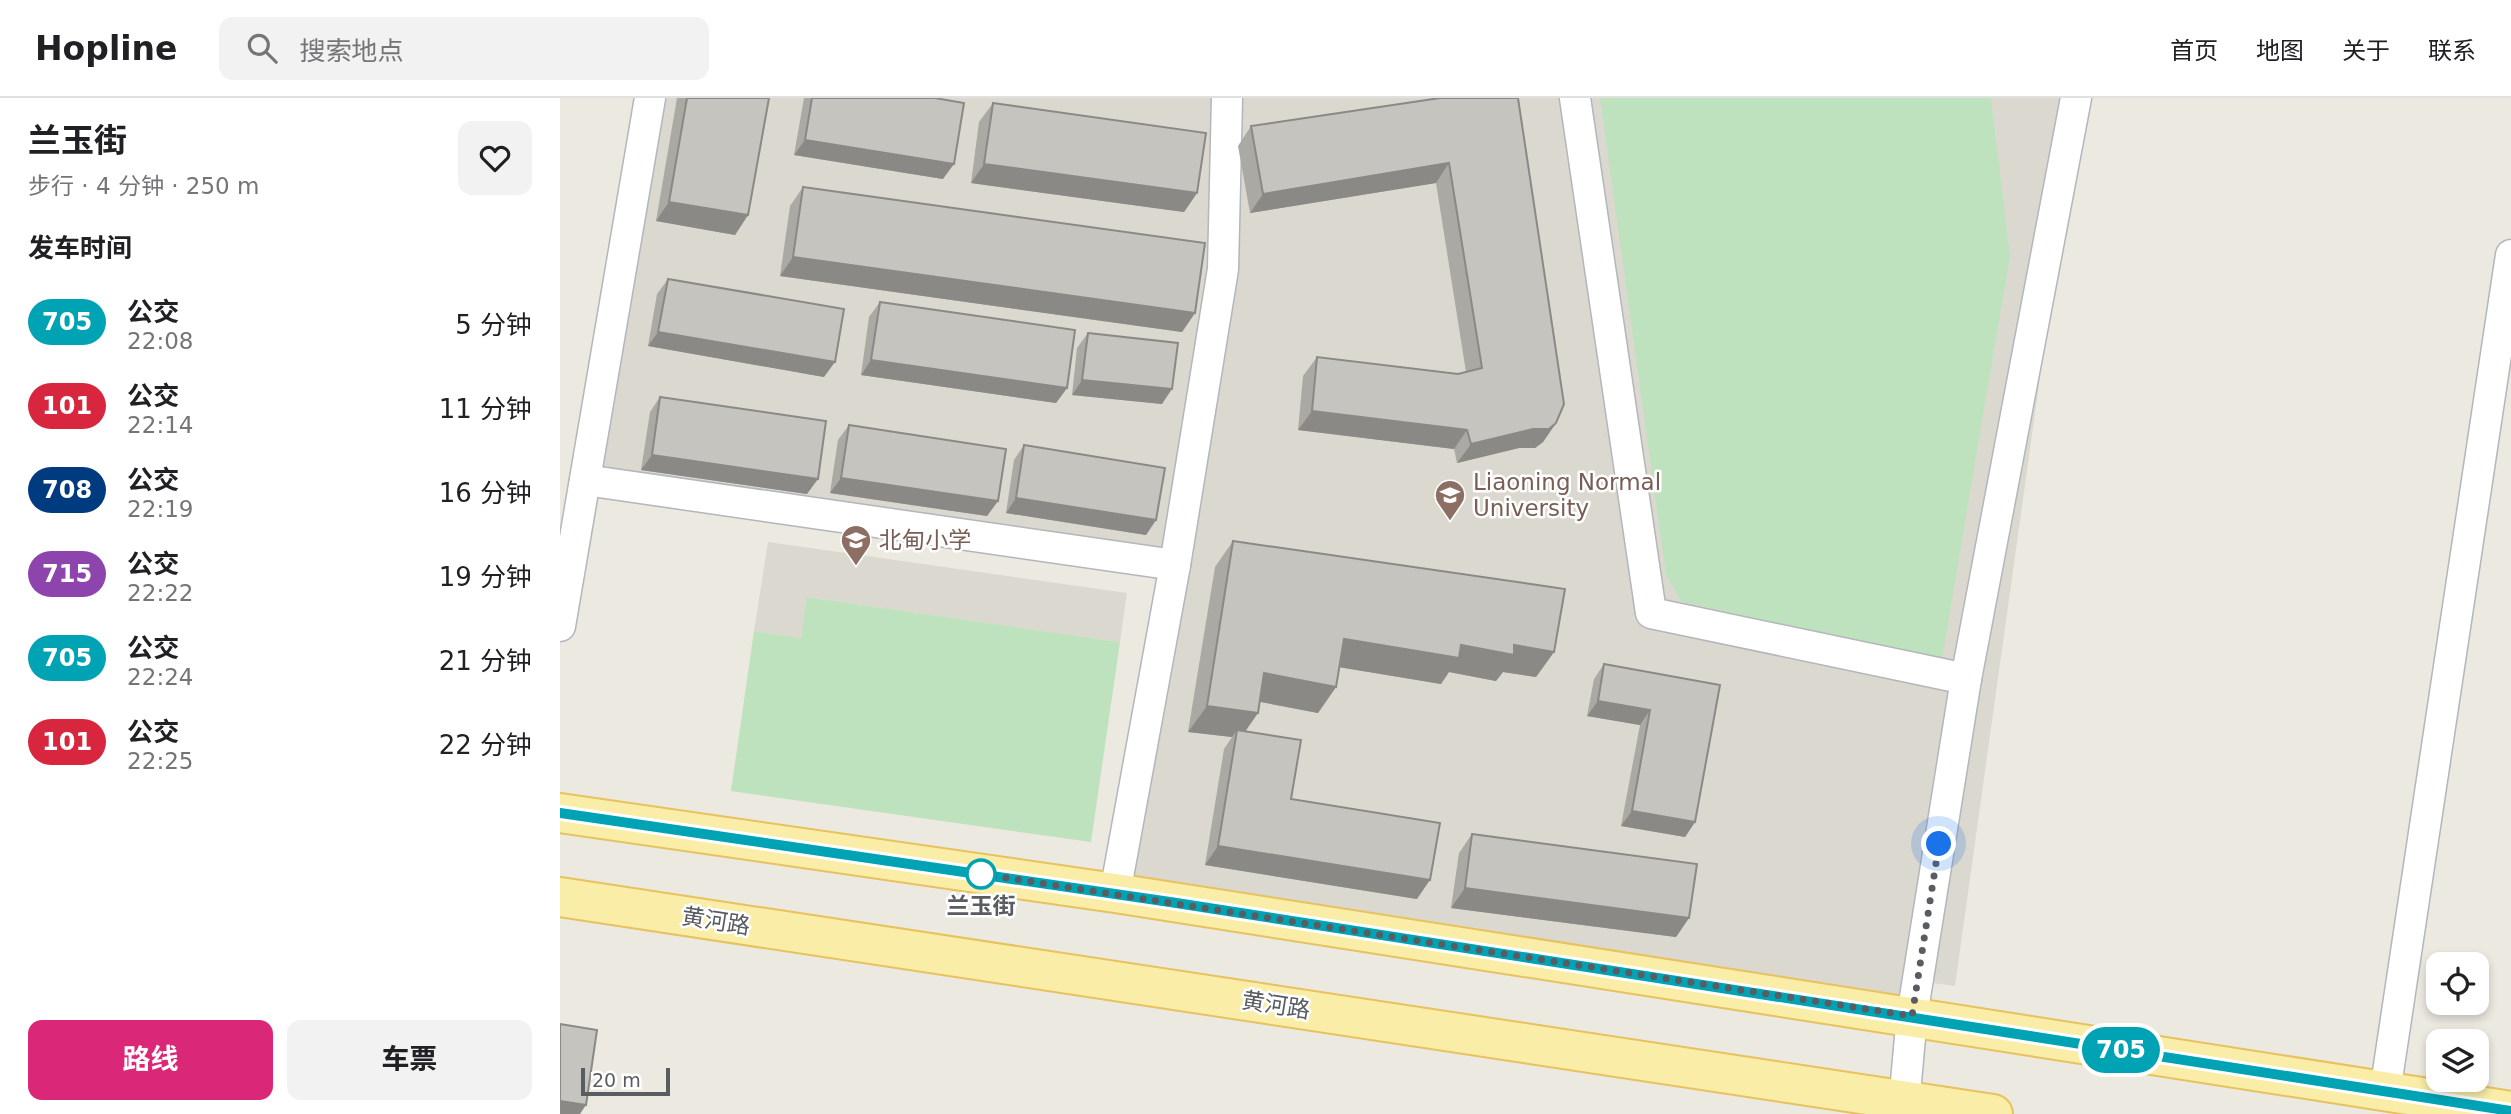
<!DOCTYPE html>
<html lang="zh">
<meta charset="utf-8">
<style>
body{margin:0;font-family:"DejaVu Sans","Noto Sans SC",sans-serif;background:#f2f2f2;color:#202124;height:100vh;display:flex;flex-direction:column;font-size:26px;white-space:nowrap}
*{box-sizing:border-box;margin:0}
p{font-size:23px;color:#757577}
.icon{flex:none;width:38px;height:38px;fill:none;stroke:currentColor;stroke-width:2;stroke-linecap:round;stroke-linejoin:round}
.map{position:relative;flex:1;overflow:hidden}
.side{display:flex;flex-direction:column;background:#fff;width:560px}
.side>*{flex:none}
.badge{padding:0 14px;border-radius:23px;font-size:24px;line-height:46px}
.fabs{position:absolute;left:1866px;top:854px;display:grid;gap:14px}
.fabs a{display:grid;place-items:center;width:63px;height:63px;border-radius:14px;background:#fff;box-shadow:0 4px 10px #0003;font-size:35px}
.scale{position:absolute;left:21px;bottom:18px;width:89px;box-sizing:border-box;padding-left:7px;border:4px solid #595c61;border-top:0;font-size:19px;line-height:24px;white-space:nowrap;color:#595c61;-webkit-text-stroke:5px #fff;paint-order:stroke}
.you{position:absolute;width:35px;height:35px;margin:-18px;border:5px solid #fff;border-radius:50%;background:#1a73e8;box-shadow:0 0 0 10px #1a73e833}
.map>.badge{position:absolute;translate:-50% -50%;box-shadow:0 0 0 4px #fff}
h2{padding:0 28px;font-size:26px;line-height:63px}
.round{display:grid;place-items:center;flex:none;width:74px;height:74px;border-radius:14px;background:#f2f2f2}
.summary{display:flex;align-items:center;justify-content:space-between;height:119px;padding:0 28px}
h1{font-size:33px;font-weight:700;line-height:52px}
.action{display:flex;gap:14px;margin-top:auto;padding:14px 28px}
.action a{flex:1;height:80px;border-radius:14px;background:#db2777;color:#fff;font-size:28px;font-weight:700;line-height:80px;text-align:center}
.action a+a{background:#f2f2f2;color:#202124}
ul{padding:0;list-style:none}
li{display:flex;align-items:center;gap:21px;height:84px;padding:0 28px}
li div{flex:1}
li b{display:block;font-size:26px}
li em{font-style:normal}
li .badge{min-width:77px;font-weight:700;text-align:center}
header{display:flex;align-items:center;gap:42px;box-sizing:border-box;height:98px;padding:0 35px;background:#fff;border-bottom:2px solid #e0e0e0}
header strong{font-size:33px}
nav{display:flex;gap:38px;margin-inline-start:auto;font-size:24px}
.search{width:490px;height:63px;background:#f2f2f2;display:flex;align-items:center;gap:18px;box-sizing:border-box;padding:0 24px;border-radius:14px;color:#757577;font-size:26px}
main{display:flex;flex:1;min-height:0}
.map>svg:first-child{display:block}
</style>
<header>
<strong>Hopline</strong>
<div class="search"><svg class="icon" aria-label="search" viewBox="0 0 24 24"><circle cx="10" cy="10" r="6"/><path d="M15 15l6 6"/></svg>搜索地点</div>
<nav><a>首页</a><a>地图</a><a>关于</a><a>联系</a></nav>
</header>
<main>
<section class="side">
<div class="summary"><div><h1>兰玉街</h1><p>步行 · 4 分钟 · 250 m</p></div><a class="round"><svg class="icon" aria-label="heart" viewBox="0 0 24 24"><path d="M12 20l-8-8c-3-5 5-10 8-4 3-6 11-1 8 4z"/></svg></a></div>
<h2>发车时间</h2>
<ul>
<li><span class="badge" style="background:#00a3b4;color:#fff">705</span><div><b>公交</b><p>22:08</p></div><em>5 分钟</em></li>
<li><span class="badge" style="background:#d7263d;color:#fff">101</span><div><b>公交</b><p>22:14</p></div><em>11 分钟</em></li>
<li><span class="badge" style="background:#003b80;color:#fff">708</span><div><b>公交</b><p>22:19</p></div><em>16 分钟</em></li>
<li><span class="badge" style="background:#8e44ad;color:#fff">715</span><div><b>公交</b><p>22:22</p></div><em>19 分钟</em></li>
<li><span class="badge" style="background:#00a3b4;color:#fff">705</span><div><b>公交</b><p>22:24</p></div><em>21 分钟</em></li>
<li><span class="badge" style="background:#d7263d;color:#fff">101</span><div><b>公交</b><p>22:25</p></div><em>22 分钟</em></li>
</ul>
<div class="action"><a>路线</a><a>车票</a></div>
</section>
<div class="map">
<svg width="1951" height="1016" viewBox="0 0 1951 1016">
<rect width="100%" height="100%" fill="#ebe9e0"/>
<g fill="#dbd8cf">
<path d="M 90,0 L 1519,0 L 1395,888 L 1358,883 L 1352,918 L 555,795 L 615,467 L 25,382 Z"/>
<path d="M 208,444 L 567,495 L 560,544 L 248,499 L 241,540 L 194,533 Z"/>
</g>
<g fill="#bee2be">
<path d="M 1040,0 L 1431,0 L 1450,158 L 1382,561 L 1122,504 L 1106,477 Z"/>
<path d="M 247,499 L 560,544 L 531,744 L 171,693 L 194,533 L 241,540 Z"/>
</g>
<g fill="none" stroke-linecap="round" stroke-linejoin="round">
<g stroke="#b3b6ba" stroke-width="33">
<g id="street">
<path d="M 1015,0 L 1091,515 L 1406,581"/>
<path d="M 25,382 L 615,467"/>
<path d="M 0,528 L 90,0"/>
<path d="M 555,795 L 615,467 L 663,171 L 667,0"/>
<path d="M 1825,994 L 1951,157"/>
<path d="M 1343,1016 L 1352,918 L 1406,581 L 1516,0"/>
</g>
</g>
<g stroke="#e7c25e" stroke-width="42">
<g id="primary">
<path d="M 0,715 L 555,795 L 1951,1013"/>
<path d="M 0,799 L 1433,1016"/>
</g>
</g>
<use href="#street" stroke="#fff" stroke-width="30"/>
<use href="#primary" stroke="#f9eda8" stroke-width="38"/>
</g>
<g fill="#aaa9a3">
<path d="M 117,0 L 209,0 L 188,117 L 175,137 L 96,123 Z"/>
<path d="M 244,0 L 375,0 L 383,81 L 234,57 Z"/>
<path d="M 880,0 L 996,325 L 983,344 L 975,350 L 959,350 L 897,365 L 894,351 L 738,332 L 743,278 L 757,259 L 898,276 L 906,274 L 876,85 L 690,115 L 678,48 L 691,28 Z"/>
<path d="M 433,5 L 637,95 L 624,114 L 411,85 L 419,24 Z"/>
<path d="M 243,89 L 635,215 L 622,234 L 220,178 L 230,108 Z"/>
<path d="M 108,181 L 264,279 L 88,248 L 97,196 Z"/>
<path d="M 320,204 L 507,290 L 496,305 L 301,277 L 309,219 Z"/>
<path d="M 528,235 L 602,306 L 512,297 L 517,250 Z"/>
<path d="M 100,299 L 247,396 L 81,372 L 90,314 Z"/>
<path d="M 289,327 L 438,403 L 427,418 L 270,395 L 278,342 Z"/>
<path d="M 464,347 L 596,422 L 586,437 L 446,415 L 454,362 Z"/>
<path d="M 673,443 L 994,554 L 976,579 L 943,574 L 936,583 L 889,574 L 881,586 L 779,569 L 776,589 L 758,615 L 700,604 L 686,633 L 731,701 L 857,801 L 645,767 L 664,651 L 672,639 L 628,634 L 655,469 Z"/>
<path d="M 1044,566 L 1160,587 L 1135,724 L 1125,739 L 1061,728 L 1080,627 L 1027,618 L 1034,581 Z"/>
<path d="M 912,736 L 1129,820 L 1116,839 L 891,810 L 899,755 Z"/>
</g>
<g fill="#8b8985">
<path d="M 245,42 L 394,66 L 383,81 L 234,57 Z"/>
<path d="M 889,65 L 876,85 L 690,115 L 703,96 Z"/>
<path d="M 424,66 L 637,95 L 624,114 L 411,85 Z"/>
<path d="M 109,104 L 188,117 L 175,137 L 96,123 Z"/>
<path d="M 233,159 L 635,215 L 622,234 L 220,178 Z"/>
<path d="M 98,234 L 275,264 L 264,279 L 88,248 Z"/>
<path d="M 311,262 L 507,290 L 496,305 L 301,277 Z"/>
<path d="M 522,282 L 612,291 L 602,306 L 512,297 Z"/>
<path d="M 752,313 L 907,332 L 894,351 L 738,332 Z"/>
<path d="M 996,325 L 983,344 L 975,350 L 959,350 L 897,365 L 911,346 Z"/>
<path d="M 92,357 L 258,381 L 247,396 L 81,372 Z"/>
<path d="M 281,380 L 438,403 L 427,418 L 270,395 Z"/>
<path d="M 456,400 L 596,422 L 586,437 L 446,415 Z"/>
<path d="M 784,541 L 901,547 L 954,547 L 994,554 L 976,579 L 943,574 L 936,583 L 889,574 L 881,586 L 766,567 Z"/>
<path d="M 704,575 L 776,589 L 758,615 L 686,601 Z"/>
<path d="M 1038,603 L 1090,612 L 1080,627 L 1027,618 Z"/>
<path d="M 647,608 L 698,615 L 680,641 L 677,632 L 672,639 L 628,634 Z"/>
<path d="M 1072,713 L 1135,724 L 1125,739 L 1061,728 Z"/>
<path d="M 658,748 L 870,782 L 857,801 L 645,767 Z"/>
<path d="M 905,790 L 1129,820 L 1116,839 L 891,810 Z"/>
<path d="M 0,1003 L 26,1007 L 20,1016 L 0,1016 Z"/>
</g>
<g fill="#c6c4be" stroke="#8b8985" stroke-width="2">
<path d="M 127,0 L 209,0 L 188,117 L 109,104 Z"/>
<path d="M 252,0 L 375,0 L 404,5 L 394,66 L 245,42 Z"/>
<path d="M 880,0 L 958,0 L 1004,306 L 996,325 L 989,331 L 973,331 L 911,346 L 907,332 L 752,313 L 757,259 L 898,276 L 922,270 L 889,65 L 703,96 L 691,28 Z"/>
<path d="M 433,5 L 646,35 L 637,95 L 424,66 Z"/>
<path d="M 243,89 L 645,145 L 635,215 L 233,159 Z"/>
<path d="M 108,181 L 284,211 L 275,264 L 98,234 Z"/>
<path d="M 320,204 L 515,232 L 507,290 L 311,262 Z"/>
<path d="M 528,235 L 618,245 L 612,291 L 522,282 Z"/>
<path d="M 100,299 L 266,323 L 258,381 L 92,357 Z"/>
<path d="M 289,327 L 446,351 L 438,403 L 281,380 Z"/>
<path d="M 464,347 L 605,370 L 596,422 L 456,400 Z"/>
<path d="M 673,443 L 1005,491 L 994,554 L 954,547 L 954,557 L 901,547 L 899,560 L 784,541 L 776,589 L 704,575 L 698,615 L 647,608 Z"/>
<path d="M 1044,566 L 1160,587 L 1135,724 L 1072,713 L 1090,612 L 1038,603 Z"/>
<path d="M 677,632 L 741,642 L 731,701 L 880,725 L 870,782 L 658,748 Z"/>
<path d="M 912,736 L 1137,766 L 1129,820 L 905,790 Z"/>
<path d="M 0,926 L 37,932 L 26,1007 L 0,1003 Z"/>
</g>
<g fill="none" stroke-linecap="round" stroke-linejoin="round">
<g stroke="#fff" stroke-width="16">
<path id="line" d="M 0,715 L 610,804 L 1951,1013"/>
</g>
<use href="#line" stroke="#00a3b4" stroke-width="10"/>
<path stroke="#595c61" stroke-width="7" stroke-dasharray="0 12.6" d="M 421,776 L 1352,918 L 1379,746"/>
</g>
<defs>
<g id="university-pin" transform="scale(1.575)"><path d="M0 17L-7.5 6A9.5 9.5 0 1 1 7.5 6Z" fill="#8d6e63" stroke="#fff"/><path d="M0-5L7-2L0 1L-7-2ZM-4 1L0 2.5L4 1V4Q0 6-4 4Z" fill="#fff"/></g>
<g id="school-pin" transform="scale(1.575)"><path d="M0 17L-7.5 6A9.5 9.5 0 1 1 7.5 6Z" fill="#8d6e63" stroke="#fff"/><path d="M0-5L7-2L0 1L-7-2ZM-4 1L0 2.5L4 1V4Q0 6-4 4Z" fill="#fff"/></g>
</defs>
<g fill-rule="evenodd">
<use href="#university-pin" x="890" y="397"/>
<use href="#school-pin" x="296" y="442"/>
</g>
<circle fill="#fff" stroke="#00a3b4" stroke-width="3.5" cx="421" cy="776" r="14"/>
<g text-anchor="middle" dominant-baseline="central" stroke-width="5" stroke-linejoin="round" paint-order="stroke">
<g font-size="23" fill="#785e54" stroke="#fff" text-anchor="start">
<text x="913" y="384">Liaoning Normal<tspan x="913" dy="26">University</tspan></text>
<text x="319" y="442">北甸小学</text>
</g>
<g font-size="23" font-weight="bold" fill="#595c61" stroke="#fff">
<text x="421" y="808">兰玉街</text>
</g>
<g font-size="23" fill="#595c61" stroke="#fff">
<text transform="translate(156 823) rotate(9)">黄河路</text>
<text transform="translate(716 907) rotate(9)">黄河路</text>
</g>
</g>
</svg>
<div class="fabs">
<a><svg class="icon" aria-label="locate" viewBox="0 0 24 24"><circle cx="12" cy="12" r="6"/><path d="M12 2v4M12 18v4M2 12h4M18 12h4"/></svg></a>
<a><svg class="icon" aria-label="layers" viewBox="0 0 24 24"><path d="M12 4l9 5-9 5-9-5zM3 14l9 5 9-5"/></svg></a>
</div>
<div class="scale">20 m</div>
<div class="you" style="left:1379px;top:746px"></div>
<b class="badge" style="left:1561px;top:952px;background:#00a3b4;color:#fff">705</b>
</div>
</main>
